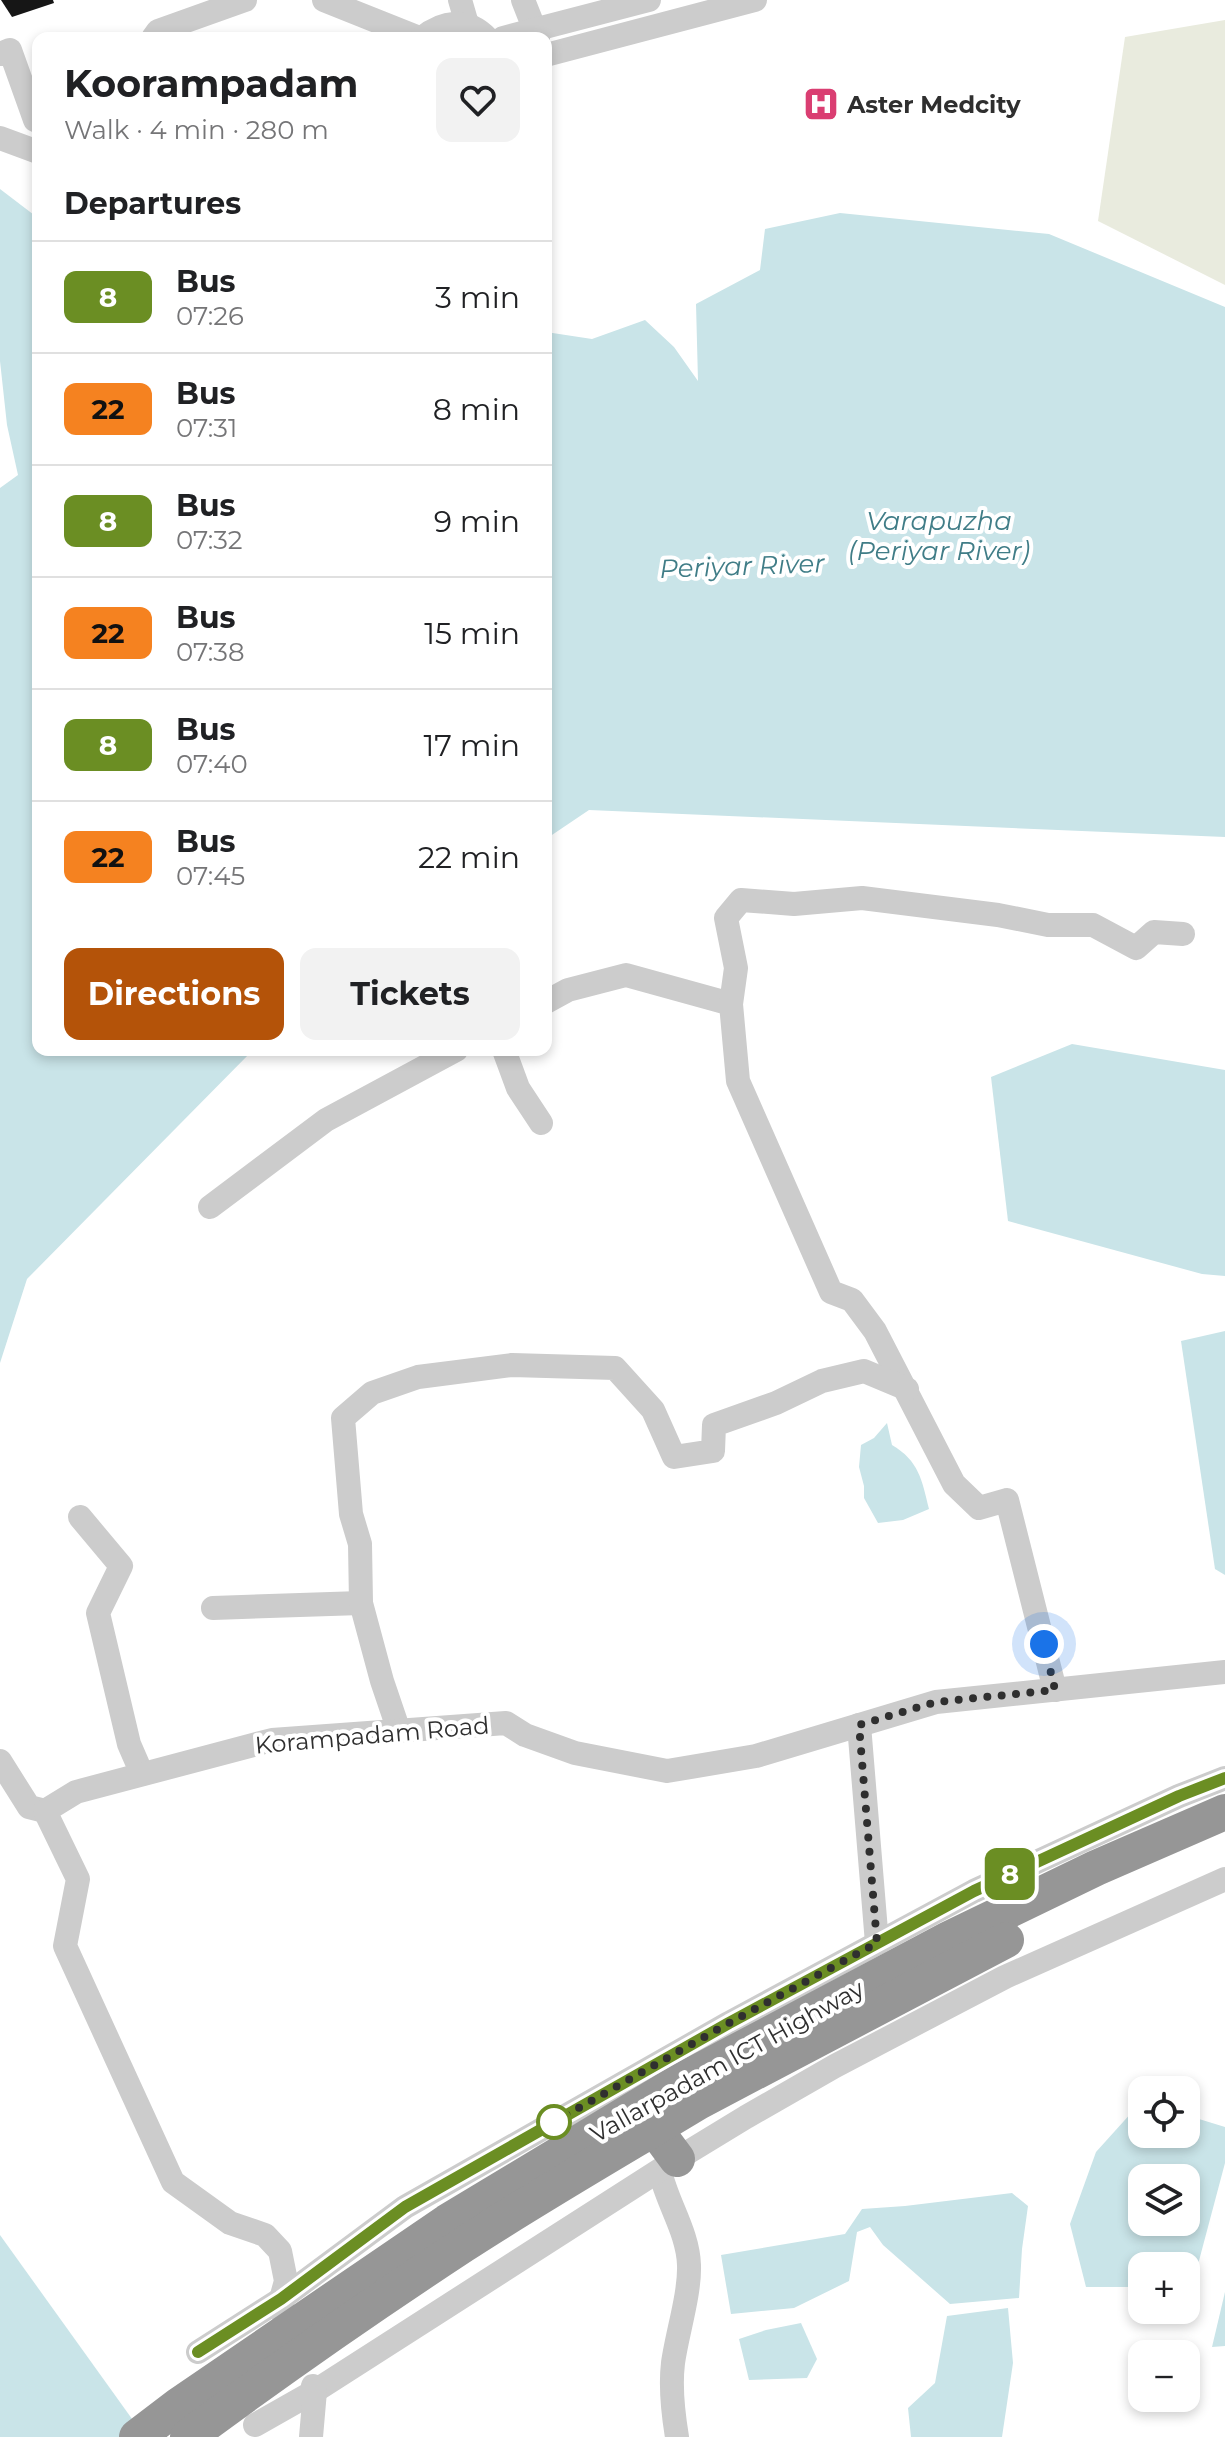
<!DOCTYPE html>
<meta charset="utf-8">
<style>
body{margin:0;font-family:Montserrat,sans-serif;background:#f2f2f2;color:#202124;height:100vh;display:flex;flex-direction:column;font-size:30px;white-space:nowrap}
*{box-sizing:border-box;margin:0}
p{font-size:26px;color:#757577}
.icon{flex:none;width:44px;height:44px;fill:none;stroke:currentColor;stroke-width:2;stroke-linecap:round;stroke-linejoin:round}
.map{position:relative;flex:1;overflow:hidden}
.details{position:absolute;left:32px;top:32px;width:520px;height:1024px;display:flex;flex-direction:column;background:#fff;border-radius:16px;box-shadow:0 4px 12px #0003}
.details>*{flex:none}
.badge{padding:0 16px;border-radius:12px;font-size:28px;line-height:52px}
.fabs{position:absolute;left:1128px;top:2076px;display:grid;gap:16px}
.fabs a{display:grid;place-items:center;width:72px;height:72px;border-radius:16px;background:#fff;box-shadow:0 4px 12px #0003;font-size:40px}
.you{position:absolute;width:40px;height:40px;margin:-20px;border:6px solid #fff;border-radius:50%;background:#1a73e8;box-shadow:0 0 0 12px #1a73e833}
.map>.badge{position:absolute;translate:-50% -50%;box-shadow:0 0 0 4px #fff}
h2{padding:0 32px;font-size:30px;line-height:72px}
.round{display:grid;place-items:center;flex:none;width:84px;height:84px;border-radius:16px;background:#f2f2f2}
.head{display:flex;align-items:center;justify-content:space-between;height:136px;padding:0 32px}
h1{font-size:38px;font-weight:700;line-height:60px}
.action{display:flex;gap:16px;margin-top:auto;padding:16px 32px}
.action a{flex:1;height:92px;border-radius:16px;background:#b45309;color:#fff;font-size:32px;font-weight:700;line-height:92px;text-align:center}
.action a+a{background:#f2f2f2;color:#202124}
ul{padding:0;list-style:none}
li{display:flex;align-items:center;gap:24px;height:112px;padding:0 32px;border-top:2px solid #e0e0e0}
li div{flex:1}
li b{display:block;font-size:30px}
li em{font-style:normal}
li .badge{min-width:88px;font-weight:700;text-align:center}
.map>svg:first-child{display:block}
</style>
<div class="map">
<svg width="1225" height="2437" viewBox="0 0 1225 2437">
<rect width="100%" height="100%" fill="#fff"/>
<path fill="#e9ebde" d="M 1225,20 L 1225,285 L 1098,221 L 1125,37 Z"/>
<g fill="#c9e4e8" fill-rule="evenodd">
<path d="M 0,189 L 38,218 L 38,1050 L 253,1050 L 27,1279 L 0,1363 L 0,488 L 18,475 L 7,425 L 0,361 Z"/>
<path d="M 840,213 L 1049,234 L 1225,307 L 1225,837 L 589,810 L 546,839 L 546,332 L 592,339 L 645,320 L 674,347 L 698,381 L 696,304 L 760,270 L 765,229 Z"/>
<path d="M 1072,1044 L 1225,1070 L 1225,1276 L 1202,1274 L 1008,1221 L 991,1077 Z"/>
<path d="M 1225,1331 L 1225,1575 L 1215,1569 L 1181,1341 Z"/>
<path d="M 887,1423 L 892,1445 C 919,1461 922,1480 929,1509 L 903,1520 L 878,1523 L 864,1498 L 864,1486 L 859,1467 L 861,1445 L 874,1438 Z"/>
<path d="M 1142,2101 L 1142,2134 L 1186,2134 L 1186,2115 L 1225,2127 L 1225,2163 L 1192,2287 L 1186,2287 L 1186,2266 L 1142,2266 L 1142,2287 L 1086,2287 L 1070,2224 L 1096,2152 ZM 1142,2178 L 1186,2178 L 1186,2222 L 1142,2222 Z"/>
<path d="M 1012,2193 L 1028,2206 L 1022,2249 L 1019,2298 L 950,2304 L 883,2245 L 870,2227 L 857,2232 L 849,2281 L 794,2308 L 731,2314 L 721,2255 L 845,2234 L 862,2209 L 905,2206 Z"/>
<path d="M 0,2235 L 145,2437 L 0,2437 Z"/>
<path d="M 1225,2292 L 1225,2346 L 1212,2347 Z"/>
<path d="M 1008,2308 L 1013,2363 L 1002,2437 L 911,2437 L 908,2408 L 935,2383 L 947,2316 Z"/>
<path d="M 801,2323 L 817,2359 L 807,2378 L 749,2380 L 739,2339 L 766,2330 Z"/>
</g>
<path fill="#161616" d="M 1,0 L 53,0 L 54,3 L 12,17 Z"/>
<g fill="none" stroke-linecap="round" stroke-linejoin="round">
<g stroke="#ccc" stroke-width="24">
<path d="M 324,0 L 419,38"/>
<path d="M 460,0 L 467,24"/>
<path d="M 523,0 L 538,38"/>
<path d="M 153,38 L 158,31 L 245,0"/>
<path d="M 422,38 C 443,21 467,17 487,38"/>
<path d="M 503,38 L 649,0"/>
<path d="M 0,54 L 10,50 L 35,120 L 38,121"/>
<path d="M 546,55 L 755,0"/>
<path d="M 0,138 L 38,152"/>
<path d="M 546,1002 L 568,990 L 626,975 L 731,1004"/>
<path d="M 504,1050 L 518,1088 L 541,1123"/>
<path d="M 210,1207 L 326,1120 L 456,1050"/>
<path d="M 80,1517 L 121,1566 L 98,1613 L 129,1744 L 142,1774"/>
<path d="M 213,1608 L 361,1603"/>
<path d="M 1055,1690 L 1007,1500 L 979,1508 L 954,1484 L 875,1331 L 852,1300 L 831,1292 L 738,1081 L 731,1004 L 736,968 L 726,918 L 741,900 L 794,904 L 862,898 L 998,915 L 1048,925 L 1093,925 L 1136,948 L 1154,932 L 1183,934"/>
<path d="M 859,1725 L 877,1943"/>
<path d="M 399,1731 L 382,1681 L 361,1603 L 360,1544 L 351,1514 L 343,1418 L 372,1393 L 418,1377 L 512,1365 L 615,1368 L 653,1410 L 674,1457 L 713,1451 L 714,1425 L 776,1403 L 822,1381 L 864,1371 L 907,1389"/>
<path d="M 0,1761 L 29,1807 L 45,1811"/>
<path d="M 660,2171 C 667,2203 688,2232 689,2265 C 690,2294 677,2334 673,2363 C 670,2388 673,2413 677,2437"/>
<path d="M 285,2322 L 281,2299 L 286,2281 L 280,2251 L 265,2235 L 230,2223 L 173,2182 L 65,1946 L 78,1879 L 45,1811 L 76,1792 L 272,1740 L 506,1723 L 525,1735 L 575,1753 L 667,1771 L 756,1756 L 936,1702 L 1225,1672"/>
<path d="M 198,2352 L 281,2299 L 405,2207 L 729,2023 L 974,1891 L 1179,1796 L 1225,1778"/>
<path d="M 255,2425 L 315,2391 L 677,2159 L 746,2117 L 835,2066 L 1005,1977 L 1225,1879"/>
<path d="M 311,2437 L 315,2391 L 313,2386"/>
</g>
<g stroke="#969696" stroke-width="36">
<path d="M 654,2128 L 677,2159"/>
<path d="M 137,2437 L 179,2405 L 447,2222 L 681,2081 L 949,1939 L 1096,1868 L 1225,1812"/>
<path d="M 188,2437 C 278,2370 370,2306 463,2245 C 540,2195 620,2149 698,2102 L 1006,1940"/>
</g>
</g>
<g fill="none" stroke-linecap="round" stroke-linejoin="round">
<g stroke="#fff" stroke-width="18">
<path id="line" d="M 198,2352 L 281,2299 L 405,2207 L 729,2023 L 974,1891 L 1179,1796 L 1225,1778"/>
</g>
<use href="#line" stroke="#6b8e23" stroke-width="12"/>
<path stroke="#2f2f2f" stroke-width="8" stroke-dasharray="0 14.4" d="M 554,2122 L 729,2023 L 877,1943 L 859,1725 L 936,1702 L 1055,1690 L 1044,1644"/>
</g>
<defs>
<g id="hospital-square" transform="scale(1.8)"><rect x="-9" y="-9" width="18" height="18" rx="4" fill="#da3e72" stroke="#fff"/><path d="M-5-5h3v3.5h4V-5h3V5h-3V1.5h-4V5h-3Z" fill="#fff"/></g>
</defs>
<g fill-rule="evenodd">
<use href="#hospital-square" x="821" y="104"/>
</g>
<circle fill="#fff" stroke="#6b8e23" stroke-width="4" cx="554" cy="2122" r="16"/>
<g text-anchor="middle" dominant-baseline="central" stroke-width="8" stroke-linejoin="round" paint-order="stroke">
<g font-size="24" font-weight="bold" fill="#2f2f2f" stroke="#fff" text-anchor="start">
<text x="847" y="104">Aster Medcity</text>
</g>
<g font-size="24" fill="#2f2f2f" stroke="#fff">
<text transform="translate(372 1735) rotate(-5)">Korampadam Road</text>
<text transform="translate(727 2061) rotate(-29)">Vallarpadam ICT Highway</text>
</g>
<g font-size="26" font-style="italic" fill="#407d87" stroke="#fff">
<text x="939" y="521">Varapuzha<tspan x="939" dy="30">(Periyar River)</tspan></text>
<text transform="translate(742 566) rotate(-2)">Periyar River</text>
</g>
</g>
</svg>
<div class="fabs">
<a><svg class="icon" aria-label="locate" viewBox="0 0 24 24"><circle cx="12" cy="12" r="6"/><path d="M12 2v4M12 18v4M2 12h4M18 12h4"/></svg></a>
<a><svg class="icon" aria-label="layers" viewBox="0 0 24 24"><path d="M12 4l9 5-9 5-9-5zM3 14l9 5 9-5"/></svg></a>
<a>+</a>
<a>−</a>
</div>
<div class="you" style="left:1044px;top:1644px"></div>
<b class="badge" style="left:1010px;top:1874px;background:#6b8e23;color:#fff">8</b>
<section class="details">
<div class="head"><div><h1>Koorampadam</h1><p>Walk · 4 min · 280 m</p></div><a class="round"><svg class="icon" aria-label="heart" viewBox="0 0 24 24"><path d="M12 20l-8-8c-3-5 5-10 8-4 3-6 11-1 8 4z"/></svg></a></div>
<h2>Departures</h2>
<ul>
<li><span class="badge" style="background:#6b8e23;color:#fff">8</span><div><b>Bus</b><p>07:26</p></div><em>3 min</em></li>
<li><span class="badge" style="background:#f58220;color:#111">22</span><div><b>Bus</b><p>07:31</p></div><em>8 min</em></li>
<li><span class="badge" style="background:#6b8e23;color:#fff">8</span><div><b>Bus</b><p>07:32</p></div><em>9 min</em></li>
<li><span class="badge" style="background:#f58220;color:#111">22</span><div><b>Bus</b><p>07:38</p></div><em>15 min</em></li>
<li><span class="badge" style="background:#6b8e23;color:#fff">8</span><div><b>Bus</b><p>07:40</p></div><em>17 min</em></li>
<li><span class="badge" style="background:#f58220;color:#111">22</span><div><b>Bus</b><p>07:45</p></div><em>22 min</em></li>
</ul>
<div class="action"><a>Directions</a><a>Tickets</a></div>
</section>
</div>
